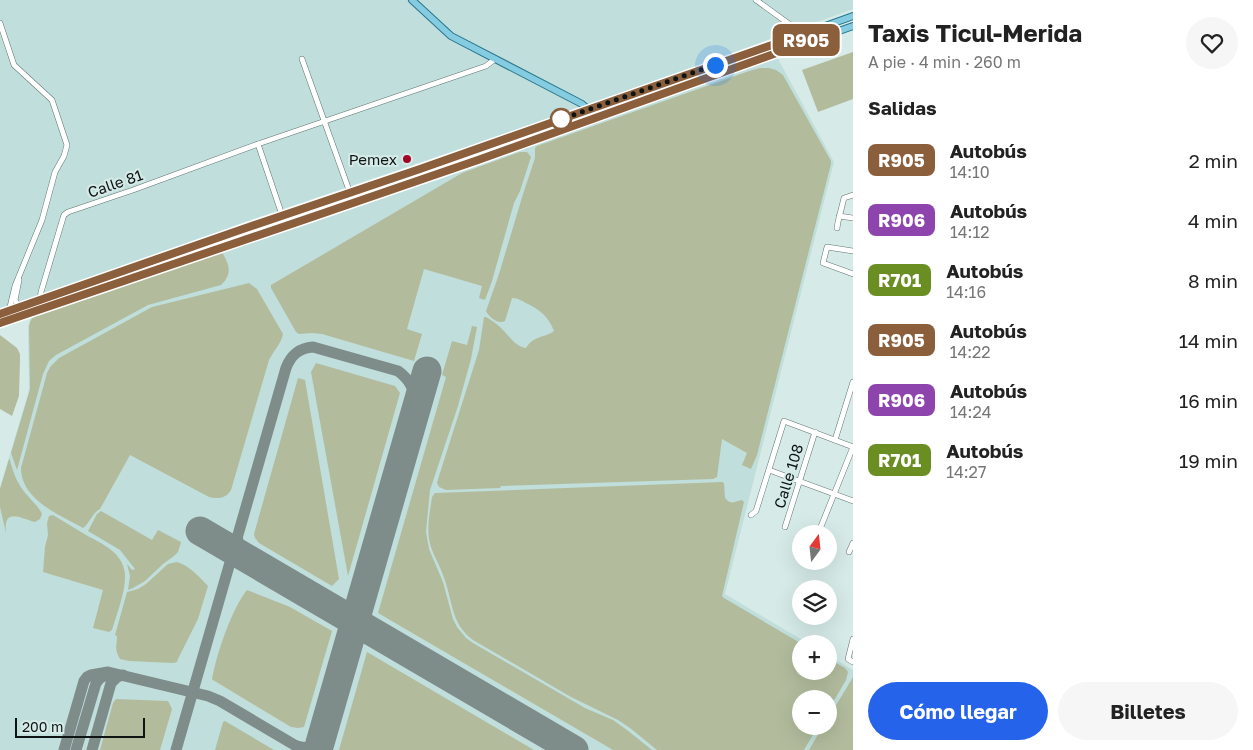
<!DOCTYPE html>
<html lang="es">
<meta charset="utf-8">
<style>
body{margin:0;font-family:"Golos Text",sans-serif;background:#f6f6f6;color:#222;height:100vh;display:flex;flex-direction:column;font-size:19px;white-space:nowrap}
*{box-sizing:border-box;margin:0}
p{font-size:16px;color:#767676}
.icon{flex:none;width:28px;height:28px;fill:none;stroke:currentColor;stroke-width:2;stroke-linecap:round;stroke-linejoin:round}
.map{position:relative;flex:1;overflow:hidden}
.details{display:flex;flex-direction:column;background:#fff;width:400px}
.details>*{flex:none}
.badge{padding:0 10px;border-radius:8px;font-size:18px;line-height:32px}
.needle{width:32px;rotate:15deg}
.fabs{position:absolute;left:792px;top:525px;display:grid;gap:10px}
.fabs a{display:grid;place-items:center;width:45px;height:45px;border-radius:50%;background:#fff;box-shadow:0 5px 20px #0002;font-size:25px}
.scale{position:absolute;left:15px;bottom:12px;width:130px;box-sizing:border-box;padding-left:5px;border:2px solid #0d1413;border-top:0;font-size:14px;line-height:18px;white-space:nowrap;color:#0d1413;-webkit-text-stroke:4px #d6ebe8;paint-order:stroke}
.you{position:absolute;width:25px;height:25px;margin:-12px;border:4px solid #fff;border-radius:50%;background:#1a73e8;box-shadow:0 0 0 8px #1a73e833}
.map>.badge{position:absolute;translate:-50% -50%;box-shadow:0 0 0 2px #fff}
h2{padding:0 15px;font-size:19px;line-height:45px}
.round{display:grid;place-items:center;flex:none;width:52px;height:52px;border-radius:26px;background:#f6f6f6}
.head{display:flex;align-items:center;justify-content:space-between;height:85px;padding:0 15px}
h1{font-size:24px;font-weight:700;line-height:38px}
.button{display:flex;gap:10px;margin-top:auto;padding:10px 15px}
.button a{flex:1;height:58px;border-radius:30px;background:#2563eb;color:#fff;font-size:20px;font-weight:700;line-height:58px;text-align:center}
.button a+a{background:#f6f6f6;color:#222}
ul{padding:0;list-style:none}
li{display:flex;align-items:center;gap:15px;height:60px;padding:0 15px}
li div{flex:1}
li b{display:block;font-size:19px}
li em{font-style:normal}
li .badge{min-width:55px;font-weight:700;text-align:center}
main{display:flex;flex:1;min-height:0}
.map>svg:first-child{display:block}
</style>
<main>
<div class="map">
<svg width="853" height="750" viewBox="0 0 853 750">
<rect width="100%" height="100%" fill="#d6ebe8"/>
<g fill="#c0dedb" fill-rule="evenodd">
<path d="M 0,0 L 853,0 L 853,9 L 578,109 L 247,221 L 151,259 L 0,309 Z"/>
<path d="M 777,57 L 834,162 L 725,594 L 809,644 L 801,644 L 801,671 L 829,671 L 829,656 L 853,670 L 853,750 L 0,750 L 0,487 L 28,394 L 29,387 L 28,327 L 30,319 L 33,316 ZM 801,699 L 829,699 L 829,726 L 801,726 Z"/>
</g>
<g fill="#b2bc9d">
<path d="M 853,52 L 853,99 L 818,112 L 802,70 Z"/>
<path d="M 769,68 L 776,70 L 783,75 L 831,161 L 831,164 L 757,455 L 751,469 L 742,465 L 747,453 L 722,439 L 717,477 L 713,479 L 501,486 L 500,488 L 446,490 L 439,487 L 437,483 L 439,476 L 479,350 L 484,317 L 486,317 C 491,320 496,323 500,327 C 508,334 515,347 526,348 C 534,335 545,338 554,331 C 548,316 541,311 528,304 C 522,301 518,298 512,298 L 505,321 C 498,325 489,317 486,311 L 499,274 L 523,194 L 535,158 L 535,148 L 537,146 L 749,71 L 760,68 Z"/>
<path d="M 520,152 L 527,152 L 531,157 L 520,191 L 514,203 L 492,281 L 485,300 L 479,298 L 482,286 L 424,269 L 407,329 L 422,334 L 414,361 L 322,334 L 312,333 L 299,334 L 296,332 L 271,288 L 271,285 L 462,173 Z"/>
<path d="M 221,252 L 223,254 C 230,266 232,274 221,285 L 148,305 L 56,355 L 49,361 L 43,374 L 17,470 L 11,453 L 30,389 L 29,327 L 30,322 L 33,317 Z"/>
<path d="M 249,283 L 257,289 L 283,334 C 282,342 273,352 269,360 L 231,490 C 226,499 217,499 209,497 L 130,455 L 100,509 C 92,513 90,523 83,528 C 60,515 21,500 21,468 L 47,373 L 50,367 L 59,358 L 152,307 Z"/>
<path d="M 472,326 L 477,327 L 471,359 L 458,406 L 430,490 L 426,532 L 429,549 L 443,582 L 453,619 L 457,627 L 466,638 L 473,643 L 585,708 L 613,720 L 627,730 L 652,750 L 613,750 L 378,613 L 446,377 L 442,375 L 452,341 L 467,345 Z"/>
<path d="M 0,335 L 17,348 L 20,354 L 20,360 L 19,396 L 12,416 L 0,409 Z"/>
<path d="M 316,363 L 395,386 L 400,393 L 348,576 L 311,372 Z"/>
<path d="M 298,378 L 305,380 L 339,579 L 332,586 L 259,543 L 255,538 L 254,534 Z"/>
<path d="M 9,459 L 10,460 C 13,473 18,485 27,495 C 33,502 39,507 42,514 L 40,519 L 35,522 C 20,518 3,507 6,533 L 0,507 L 0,489 Z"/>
<path d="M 722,482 L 724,483 L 725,498 C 731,505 733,502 742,500 L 744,502 L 722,596 L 724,598 L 802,644 L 801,671 L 829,671 L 829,659 L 845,668 L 848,672 L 846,680 L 829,709 L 829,699 L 801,699 L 801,726 L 818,726 L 804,750 L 657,750 L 630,728 L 618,720 L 571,697 L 473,640 C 450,623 453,600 443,575 C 439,563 431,552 429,539 C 427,525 430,511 432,497 L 435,493 Z"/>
<path d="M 101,511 L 152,540 L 158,530 L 181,542 L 178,552 L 174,556 L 163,564 L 145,581 L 133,588 L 128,590 L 130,576 L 127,564 L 132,570 L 135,569 L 120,550 L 88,531 L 97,514 Z"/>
<path d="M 53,515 C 64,522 75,528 86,535 C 102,544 123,552 125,574 C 126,591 117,613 112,630 L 109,632 L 93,628 L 103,590 L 43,572 L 45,547 L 48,535 L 47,523 L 49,516 Z"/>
<path d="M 177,562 C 190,566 198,576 208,586 L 198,619 L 178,659 L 177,662 L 173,663 L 129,661 L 120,659 C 114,649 117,646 117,636 L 115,635 L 127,592 L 138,589 L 146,584 L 168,564 Z"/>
<path d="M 247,590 L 290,607 L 332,631 L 304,727 L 298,728 L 291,727 L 213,680 L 212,679 C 216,655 232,608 247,590 Z"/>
<path d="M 367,652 L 534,750 L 339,750 Z"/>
<path d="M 853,677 L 853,750 L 809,750 L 823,726 L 829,726 L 829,717 Z"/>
<path d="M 116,699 L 168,701 L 172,709 L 160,750 L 100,750 L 113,703 Z"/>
<path d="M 225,721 L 274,750 L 215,750 L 223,722 Z"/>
</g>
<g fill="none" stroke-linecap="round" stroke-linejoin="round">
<g stroke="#7e8c8a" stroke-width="11">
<path d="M 237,538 L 241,550 L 252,562"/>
<path d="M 297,746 C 308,749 315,748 322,738"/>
<path d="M 64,750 L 84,681 L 87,677 L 91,675 L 108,672 L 208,696 L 220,701 L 303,750"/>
<path d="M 76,750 L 96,683 L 100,678 L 108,674"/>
<path d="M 92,750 L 111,683 L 117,677 L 123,675"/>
<path d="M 176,750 L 286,368 C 291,355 299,348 313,347 L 398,371 C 412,381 417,394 416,411"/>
</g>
<g stroke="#7e8c8a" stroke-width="29">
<path d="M 200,531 L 574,750"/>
<path d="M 318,750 L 427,371"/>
</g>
<g stroke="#627573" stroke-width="6">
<g id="minor">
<path d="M 756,0 L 803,34 L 807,42"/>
<path d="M 0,23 L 14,65 L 52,100 L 67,145 L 64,156 L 55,172 L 42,220 L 15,286 L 9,311 L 9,320"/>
<path d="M 302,59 L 350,193"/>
<path d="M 258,144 L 282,215"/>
<path d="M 839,216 L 853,218"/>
<path d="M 837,228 L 838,222 L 844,198 L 853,195"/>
<path d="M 853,251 L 827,247 L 823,263 L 853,274"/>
<path d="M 19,280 L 15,300 L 24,314"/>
<path d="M 40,300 L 41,292 L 63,218 L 64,215 L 68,212 L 133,190 L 258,144 L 486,66 L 495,59"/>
<path d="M 835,440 L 853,382"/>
<path d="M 769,470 L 853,501"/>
<path d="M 751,515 L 756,511 L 784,421 L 853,447"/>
<path d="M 785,527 L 815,432"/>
<path d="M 818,534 L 853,447"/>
<path d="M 849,552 L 853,543"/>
<path d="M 853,639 L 848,659 L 853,662"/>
</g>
</g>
<g stroke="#26768c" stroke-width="8">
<g id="major">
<path d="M 412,0 L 451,36 L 582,104 L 588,109 L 591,119"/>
<path d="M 0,314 C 284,215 570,118 853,16"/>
<path d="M 0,323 L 244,241 L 462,165 L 853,26"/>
</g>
</g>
<use href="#minor" stroke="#fff" stroke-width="5"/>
<use href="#major" stroke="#85cce1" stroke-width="6"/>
</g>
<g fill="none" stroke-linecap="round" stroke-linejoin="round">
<g stroke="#fff" stroke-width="11">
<path id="line" d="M 0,314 L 240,230 L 420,169 L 803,34 L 807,42 L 478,160 L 315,216 L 0,323"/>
</g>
<use href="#line" stroke="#8b5e3c" stroke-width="8"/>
<path stroke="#0d1413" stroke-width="5" stroke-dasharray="0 9" d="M 561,119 L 559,120 L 715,65"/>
</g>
<circle fill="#fff" stroke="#8b5e3c" stroke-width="2.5" cx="561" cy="119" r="10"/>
<circle fill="#a20226" stroke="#d6ebe8" stroke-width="2" cx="407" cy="159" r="5"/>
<g text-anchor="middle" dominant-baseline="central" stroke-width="4" stroke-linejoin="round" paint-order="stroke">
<g font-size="15" fill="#0d1413" stroke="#d6ebe8" text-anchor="end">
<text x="397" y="159">Pemex</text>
</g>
<g font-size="15" fill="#0d1413" stroke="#d6ebe8">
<text transform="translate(115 183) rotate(-19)">Calle 81</text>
<text transform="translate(788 476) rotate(-73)">Calle 108</text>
</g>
</g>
</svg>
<div class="fabs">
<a><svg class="needle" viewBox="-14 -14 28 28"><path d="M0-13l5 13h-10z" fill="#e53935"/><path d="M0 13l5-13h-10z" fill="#767676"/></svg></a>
<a><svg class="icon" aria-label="layers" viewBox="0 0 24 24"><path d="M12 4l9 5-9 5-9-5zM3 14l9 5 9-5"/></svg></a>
<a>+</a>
<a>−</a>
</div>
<div class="scale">200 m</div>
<div class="you" style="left:715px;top:65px"></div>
<b class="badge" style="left:806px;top:40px;background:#8b5e3c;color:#fff">R905</b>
</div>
<section class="details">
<div class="head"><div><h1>Taxis Ticul-Merida</h1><p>A pie · 4 min · 260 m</p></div><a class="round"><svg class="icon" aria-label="heart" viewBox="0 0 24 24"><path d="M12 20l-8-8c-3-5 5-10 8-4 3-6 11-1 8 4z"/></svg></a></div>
<h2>Salidas</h2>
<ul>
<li><span class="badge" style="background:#8b5e3c;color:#fff">R905</span><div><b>Autobús</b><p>14:10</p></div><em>2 min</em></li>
<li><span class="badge" style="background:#8e44ad;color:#fff">R906</span><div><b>Autobús</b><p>14:12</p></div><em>4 min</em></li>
<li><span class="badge" style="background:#6b8e23;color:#fff">R701</span><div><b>Autobús</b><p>14:16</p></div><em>8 min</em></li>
<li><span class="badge" style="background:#8b5e3c;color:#fff">R905</span><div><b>Autobús</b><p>14:22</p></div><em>14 min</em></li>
<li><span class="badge" style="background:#8e44ad;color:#fff">R906</span><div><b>Autobús</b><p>14:24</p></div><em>16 min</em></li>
<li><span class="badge" style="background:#6b8e23;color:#fff">R701</span><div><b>Autobús</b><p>14:27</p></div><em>19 min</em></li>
</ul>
<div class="button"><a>Cómo llegar</a><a>Billetes</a></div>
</section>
</main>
